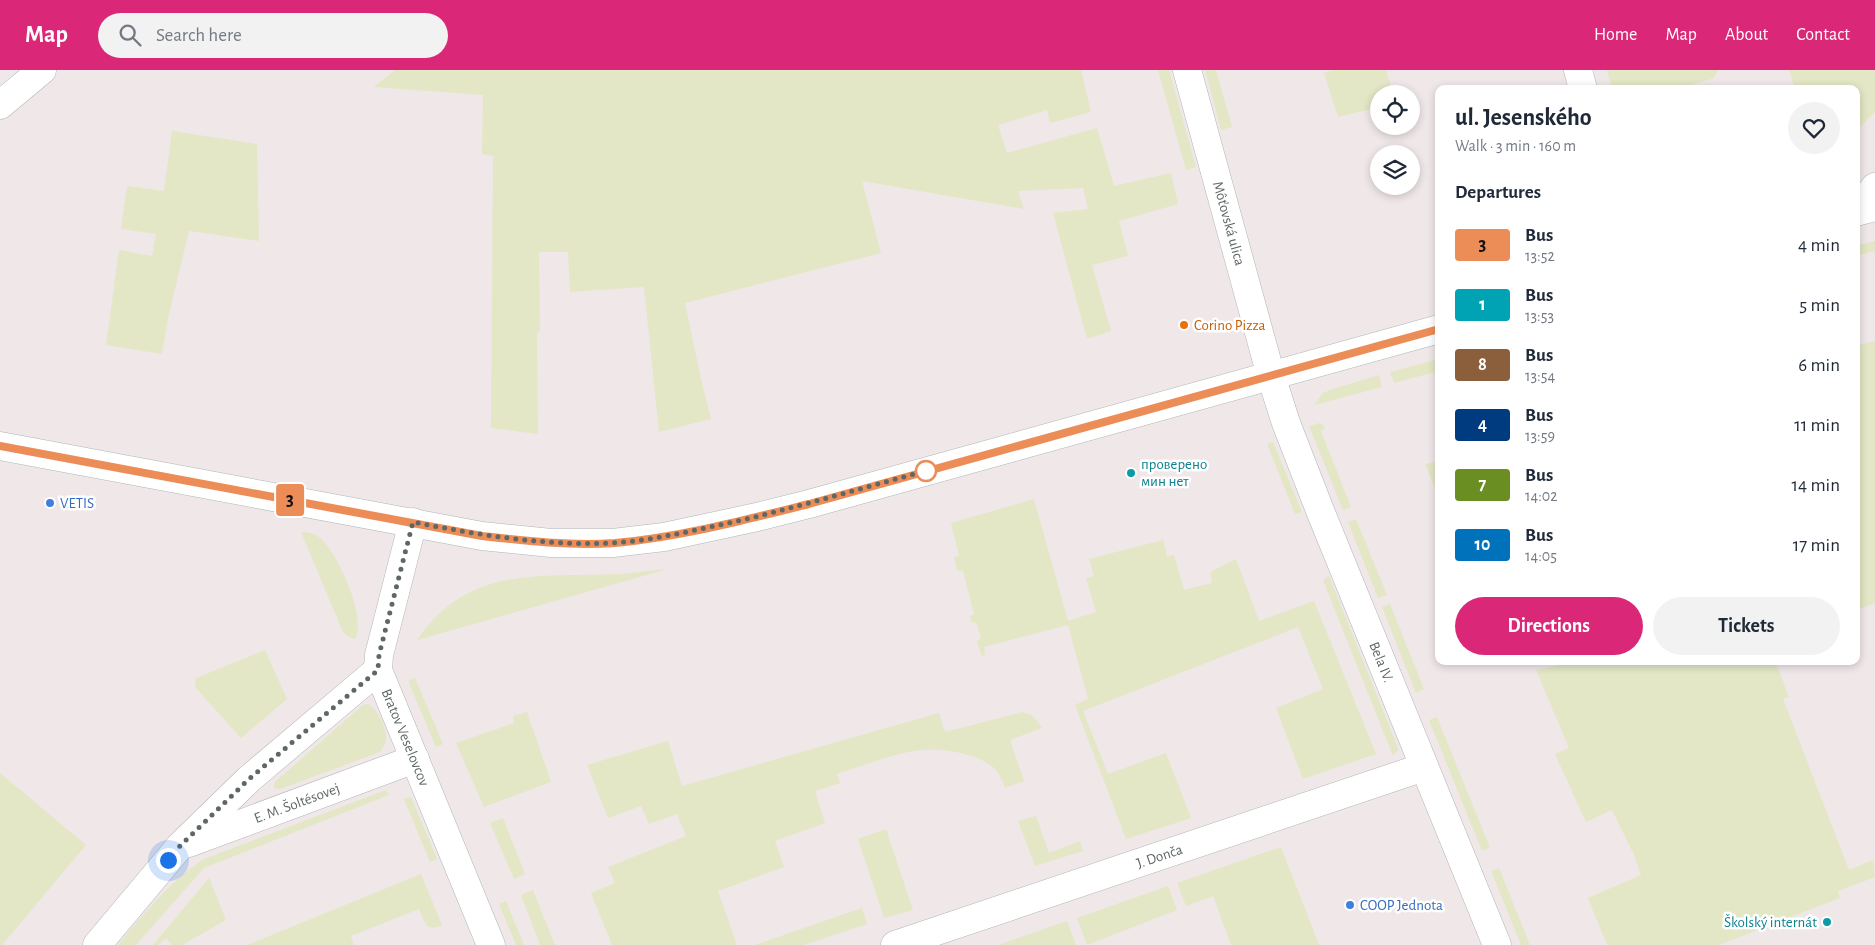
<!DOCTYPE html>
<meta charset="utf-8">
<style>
body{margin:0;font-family:"Alegreya Sans",sans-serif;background:#f2f2f3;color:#1f2937;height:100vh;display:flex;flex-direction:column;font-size:19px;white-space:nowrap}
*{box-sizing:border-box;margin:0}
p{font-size:16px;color:#747a83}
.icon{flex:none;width:28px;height:28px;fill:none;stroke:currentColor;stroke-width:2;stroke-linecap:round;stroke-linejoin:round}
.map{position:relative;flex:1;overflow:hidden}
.sheet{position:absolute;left:1435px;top:15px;width:425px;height:580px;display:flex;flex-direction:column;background:#fff;border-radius:10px;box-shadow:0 2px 8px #0003}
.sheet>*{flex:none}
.badge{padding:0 10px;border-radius:4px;font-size:18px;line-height:32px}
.tools{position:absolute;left:1370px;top:15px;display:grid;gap:10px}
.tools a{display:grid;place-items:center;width:50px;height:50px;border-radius:50%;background:#fff;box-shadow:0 2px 8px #0003;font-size:25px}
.you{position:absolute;width:25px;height:25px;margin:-12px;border:4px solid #fff;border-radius:50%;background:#1a73e8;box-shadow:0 0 0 8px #1a73e833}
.map>.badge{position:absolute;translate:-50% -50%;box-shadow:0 0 0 2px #fff}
h2{padding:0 20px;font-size:19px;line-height:45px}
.round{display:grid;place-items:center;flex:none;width:52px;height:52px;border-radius:26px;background:#f2f2f3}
.headline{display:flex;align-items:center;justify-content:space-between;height:85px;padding:0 20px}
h1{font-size:24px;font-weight:700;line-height:38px}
.cta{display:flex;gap:10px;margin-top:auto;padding:10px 20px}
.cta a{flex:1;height:58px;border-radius:30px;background:#db2777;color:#fff;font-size:20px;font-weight:700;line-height:58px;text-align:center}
.cta a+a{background:#f2f2f3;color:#1f2937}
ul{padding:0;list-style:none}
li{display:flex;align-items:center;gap:15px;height:60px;padding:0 20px}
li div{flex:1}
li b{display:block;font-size:19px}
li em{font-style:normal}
li .badge{min-width:55px;font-weight:700;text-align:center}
header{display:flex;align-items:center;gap:30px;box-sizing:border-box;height:70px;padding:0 25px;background:#db2777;color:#fff}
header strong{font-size:24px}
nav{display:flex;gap:28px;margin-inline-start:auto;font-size:18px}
.search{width:350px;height:45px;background:#f2f2f3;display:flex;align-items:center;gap:12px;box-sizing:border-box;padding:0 18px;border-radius:28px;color:#747a83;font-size:19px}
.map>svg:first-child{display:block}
</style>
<header>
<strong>Map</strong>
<div class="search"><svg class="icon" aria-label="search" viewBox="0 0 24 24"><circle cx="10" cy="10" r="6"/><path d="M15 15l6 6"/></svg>Search here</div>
<nav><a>Home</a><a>Map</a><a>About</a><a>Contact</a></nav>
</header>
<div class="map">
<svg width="1875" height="875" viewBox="0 0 1875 875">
<rect width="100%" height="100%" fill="#f0e7e8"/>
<g fill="#e3e7c5">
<path d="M 395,0 L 1081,0 L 1091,42 L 1050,53 L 1047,40 L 998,55 L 1007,83 L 1097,58 L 1114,116 L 1171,103 L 1178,134 L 1119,151 L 1128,186 L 1092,195 L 1111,261 L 1087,269 L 1053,143 L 1088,139 L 1083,118 L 1018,121 L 1024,139 L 862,111 L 881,183 L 685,233 L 701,309 L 711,349 L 659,362 L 644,217 L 570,222 L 568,182 L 539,182 L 540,261 L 537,262 L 538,364 L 491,358 L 493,86 L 482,84 L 483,25 L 374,17 Z"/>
<path d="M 1158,0 L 1169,0 L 1196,97 L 1186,100 Z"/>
<path d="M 1205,0 L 1216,0 L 1232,57 L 1221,60 Z"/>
<path d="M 1333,0 L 1386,0 L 1393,24 L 1379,24 L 1379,37 L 1338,47 L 1324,3 Z"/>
<path d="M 1607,0 L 1718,0 L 1714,8 L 1677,19 L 1612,19 Z"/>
<path d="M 1789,0 L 1875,0 L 1875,42 L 1856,61 L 1856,19 L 1795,19 Z"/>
<path d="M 172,61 L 257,74 L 259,171 L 189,161 L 168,248 L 162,284 L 106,275 L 119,180 L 152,186 L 156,164 L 121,159 L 127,116 L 164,121 Z"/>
<path d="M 1875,171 L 1875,181 L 1856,186 L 1856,176 Z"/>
<path d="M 1875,271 L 1875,533 L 1856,540 L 1856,276 Z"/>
<path d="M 1439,289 L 1439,301 L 1394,313 L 1390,302 Z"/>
<path d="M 1379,305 L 1382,317 L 1314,335 L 1323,323 L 1330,320 Z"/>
<path d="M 1320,353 L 1324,356 L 1325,358 L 1321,361 L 1351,437 L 1343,440 L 1309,356 Z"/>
<path d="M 1273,372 L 1302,442 L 1295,444 L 1267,374 Z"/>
<path d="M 1439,391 L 1439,427 L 1425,394 Z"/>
<path d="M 1034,429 L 1068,551 L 1096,542 L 1086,508 L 1094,506 L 1089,489 L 1163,470 L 1167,486 L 1174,485 L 1184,520 L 1212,513 L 1210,502 L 1236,489 L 1259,551 L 1314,531 L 1376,684 L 1303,709 L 1276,638 L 1323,619 L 1298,557 L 1083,641 L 1108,704 L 1166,683 L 1191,748 L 1126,769 L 1075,635 L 1088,629 L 1068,555 L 984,577 L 985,585 L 982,586 L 977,572 L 981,568 L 976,552 L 972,553 L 970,546 L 974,544 L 963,501 L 957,501 L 954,487 L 959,486 L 951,453 Z"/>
<path d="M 1356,449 L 1387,525 L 1378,528 L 1348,452 Z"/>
<path d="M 301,462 C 307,462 314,463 319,467 C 337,481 368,549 355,569 L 349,567 L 343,562 Z"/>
<path d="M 668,499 L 417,570 C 469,494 540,508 619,504 C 635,503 652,500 668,499 Z"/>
<path d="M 1329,506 L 1398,678 L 1398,681 L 1393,686 L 1323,510 Z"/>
<path d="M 1390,534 L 1424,619 L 1416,623 L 1382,537 Z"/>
<path d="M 265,580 L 287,629 L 241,668 L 195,617 L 196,608 Z"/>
<path d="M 1569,591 L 1775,591 L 1789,627 L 1783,629 L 1849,800 L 1873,790 L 1875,807 L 1838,821 L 1840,828 L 1719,875 L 1607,875 L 1588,828 L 1641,805 L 1634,785 L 1612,740 L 1586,752 L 1555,684 L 1569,678 L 1536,600 L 1567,594 Z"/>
<path d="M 415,608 L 443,674 L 436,677 L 408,611 Z"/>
<path d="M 368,634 C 378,639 388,660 386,671 C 385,675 382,679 380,682 L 280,719 L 274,718 L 274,713 L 276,711 L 363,635 Z"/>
<path d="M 527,642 L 551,712 L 484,737 L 456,673 L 514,653 L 513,646 Z"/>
<path d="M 1023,642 L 1033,646 L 1042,658 L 1010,670 L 1024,711 L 1005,718 C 1002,710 1000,704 994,698 C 973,680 930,676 904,683 C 882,688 859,697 837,704 L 840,713 L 815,721 L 825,753 L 775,771 L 784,797 L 718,821 L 737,875 L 612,875 L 591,823 L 615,813 L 608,797 L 686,766 L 677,744 L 649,754 L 641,736 L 608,748 L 587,695 L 668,671 L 682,716 L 939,643 L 945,662 Z"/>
<path d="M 1437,647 L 1490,778 L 1482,781 L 1429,650 Z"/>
<path d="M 0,703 L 86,775 L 2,875 L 0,875 Z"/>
<path d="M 386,720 L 389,725 L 204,798 L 136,875 L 118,875 C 144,844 170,811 204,789 Z"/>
<path d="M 411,727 L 437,789 L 430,792 L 404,729 Z"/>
<path d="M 1036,746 L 1049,783 L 1080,771 L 1083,781 L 1035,796 L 1018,751 Z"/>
<path d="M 503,748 L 525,804 L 514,809 L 490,753 Z"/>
<path d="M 886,759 L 913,840 L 884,848 L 858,769 Z"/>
<path d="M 1281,777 L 1319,875 L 1231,875 L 1213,826 L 1186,836 L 1177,813 Z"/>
<path d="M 1499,798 L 1530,875 L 1521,875 L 1491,801 Z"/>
<path d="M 421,804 L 442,855 C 425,863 425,851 419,839 L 351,866 L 354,875 L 247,875 Z"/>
<path d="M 209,808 L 226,850 L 182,875 L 172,875 L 166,868 L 158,875 L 153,875 Z"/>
<path d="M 1168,816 L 1177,840 L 1087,875 L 1077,848 Z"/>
<path d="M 533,820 L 555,875 L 540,875 L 521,825 Z"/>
<path d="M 506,831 L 524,875 L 516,875 L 499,834 Z"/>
<path d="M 862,838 L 867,854 L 804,875 L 755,875 Z"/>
<path d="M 1067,851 L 1076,875 L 998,875 Z"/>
</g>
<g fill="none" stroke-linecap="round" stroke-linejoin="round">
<g stroke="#afb6b5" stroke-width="29">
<g id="minor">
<path id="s1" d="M 1187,0 L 1271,306 L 1286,353 L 1321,443 L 1497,875"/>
<path d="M 1578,0 L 1583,19"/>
<path d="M 0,35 L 42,0"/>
<path d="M 1856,141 L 1875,117"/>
<path id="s2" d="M 413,452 L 379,585 L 378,600 L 491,875"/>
<path id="s3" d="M 189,773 L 415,689"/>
<path d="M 97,875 L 180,776 L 249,709 L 378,600"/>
<path id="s4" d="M 895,875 L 1424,697"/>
</g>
</g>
<g stroke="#afb6b5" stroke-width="29">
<g id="tertiary">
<path d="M 1856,142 L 1875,137"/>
<path d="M 0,376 L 482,466 L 551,473 L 613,473 L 664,467 L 757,447 L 809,434 L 1439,259"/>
</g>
</g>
<use href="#minor" stroke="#fff" stroke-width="28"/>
<use href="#tertiary" stroke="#fff" stroke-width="28"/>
</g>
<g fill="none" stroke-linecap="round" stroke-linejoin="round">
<g stroke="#fff" stroke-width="11">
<path id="line" d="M 0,376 L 482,466 C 526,471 570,476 615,473 C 680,467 745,450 809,434 L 1439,259"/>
</g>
<use href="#line" stroke="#ec8c56" stroke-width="8"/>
<path stroke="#5e6764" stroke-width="5" stroke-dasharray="0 9" d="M 168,790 L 180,776 L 249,709 L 378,600 L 379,585 L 413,452 C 479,465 545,476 612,473 C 645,471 677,464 710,457 C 783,442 854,420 926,401"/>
</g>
<circle fill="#e8710a" stroke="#fff" stroke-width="2" cx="1184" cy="255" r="5"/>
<circle fill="#fff" stroke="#ec8c56" stroke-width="2.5" cx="926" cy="401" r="10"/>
<g fill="#0f9aa8" stroke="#fff" stroke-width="2">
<circle cx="1131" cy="403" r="5"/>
<circle cx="1827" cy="852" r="5"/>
</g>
<g fill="#3f7fe0" stroke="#fff" stroke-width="2">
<circle cx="50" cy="433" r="5"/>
<circle cx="1350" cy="835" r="5"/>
</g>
<g text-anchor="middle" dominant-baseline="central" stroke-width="5" stroke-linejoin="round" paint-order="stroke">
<g font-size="15" fill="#5e6764" stroke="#fff">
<text stroke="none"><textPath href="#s1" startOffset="159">Môťovská ulica</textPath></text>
<text stroke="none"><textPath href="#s1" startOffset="624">Bela IV.</textPath></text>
<text stroke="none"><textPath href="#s2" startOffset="225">Bratov Veselovcov</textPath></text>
<text stroke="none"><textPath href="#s3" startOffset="115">E. M. Šoltésovej</textPath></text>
<text stroke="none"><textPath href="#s4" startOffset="279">J. Donča</textPath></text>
</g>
<g font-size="15" fill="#c56008" stroke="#fff" text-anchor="start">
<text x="1194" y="255">Corino Pizza</text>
</g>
<g font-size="15" fill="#0d838f" stroke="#fff" text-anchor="start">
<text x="1141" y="394">проверено<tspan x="1141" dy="17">мин нет</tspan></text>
<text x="1817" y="852" text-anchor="end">Školský internát</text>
</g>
<g font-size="15" fill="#366cbe" stroke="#fff" text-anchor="start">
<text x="60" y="433">VETIS</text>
<text x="1360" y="835">COOP Jednota</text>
</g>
</g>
</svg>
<div class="tools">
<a><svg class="icon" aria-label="locate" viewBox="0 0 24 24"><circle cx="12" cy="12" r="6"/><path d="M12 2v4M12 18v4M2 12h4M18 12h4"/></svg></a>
<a><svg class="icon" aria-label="layers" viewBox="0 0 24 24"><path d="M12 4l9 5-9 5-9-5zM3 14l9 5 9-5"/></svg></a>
</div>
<div class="you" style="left:168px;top:790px"></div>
<b class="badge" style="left:290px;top:430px;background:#ec8c56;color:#111">3</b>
<section class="sheet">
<div class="headline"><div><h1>ul. Jesenského</h1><p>Walk · 3 min · 160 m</p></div><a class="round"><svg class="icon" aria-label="heart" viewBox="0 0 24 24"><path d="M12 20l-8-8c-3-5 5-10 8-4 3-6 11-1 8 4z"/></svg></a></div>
<h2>Departures</h2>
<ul>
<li><span class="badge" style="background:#ec8c56;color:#111">3</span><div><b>Bus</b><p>13:52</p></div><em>4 min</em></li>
<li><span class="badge" style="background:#00a3b4;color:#fff">1</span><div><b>Bus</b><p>13:53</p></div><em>5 min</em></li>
<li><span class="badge" style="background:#8b5e3c;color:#fff">8</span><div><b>Bus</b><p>13:54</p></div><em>6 min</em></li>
<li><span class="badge" style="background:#003b80;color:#fff">4</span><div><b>Bus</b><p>13:59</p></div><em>11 min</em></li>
<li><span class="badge" style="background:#6b8e23;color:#fff">7</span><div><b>Bus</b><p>14:02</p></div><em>14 min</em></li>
<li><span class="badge" style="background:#0072bc;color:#fff">10</span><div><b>Bus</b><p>14:05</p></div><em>17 min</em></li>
</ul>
<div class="cta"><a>Directions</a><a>Tickets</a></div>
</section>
</div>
